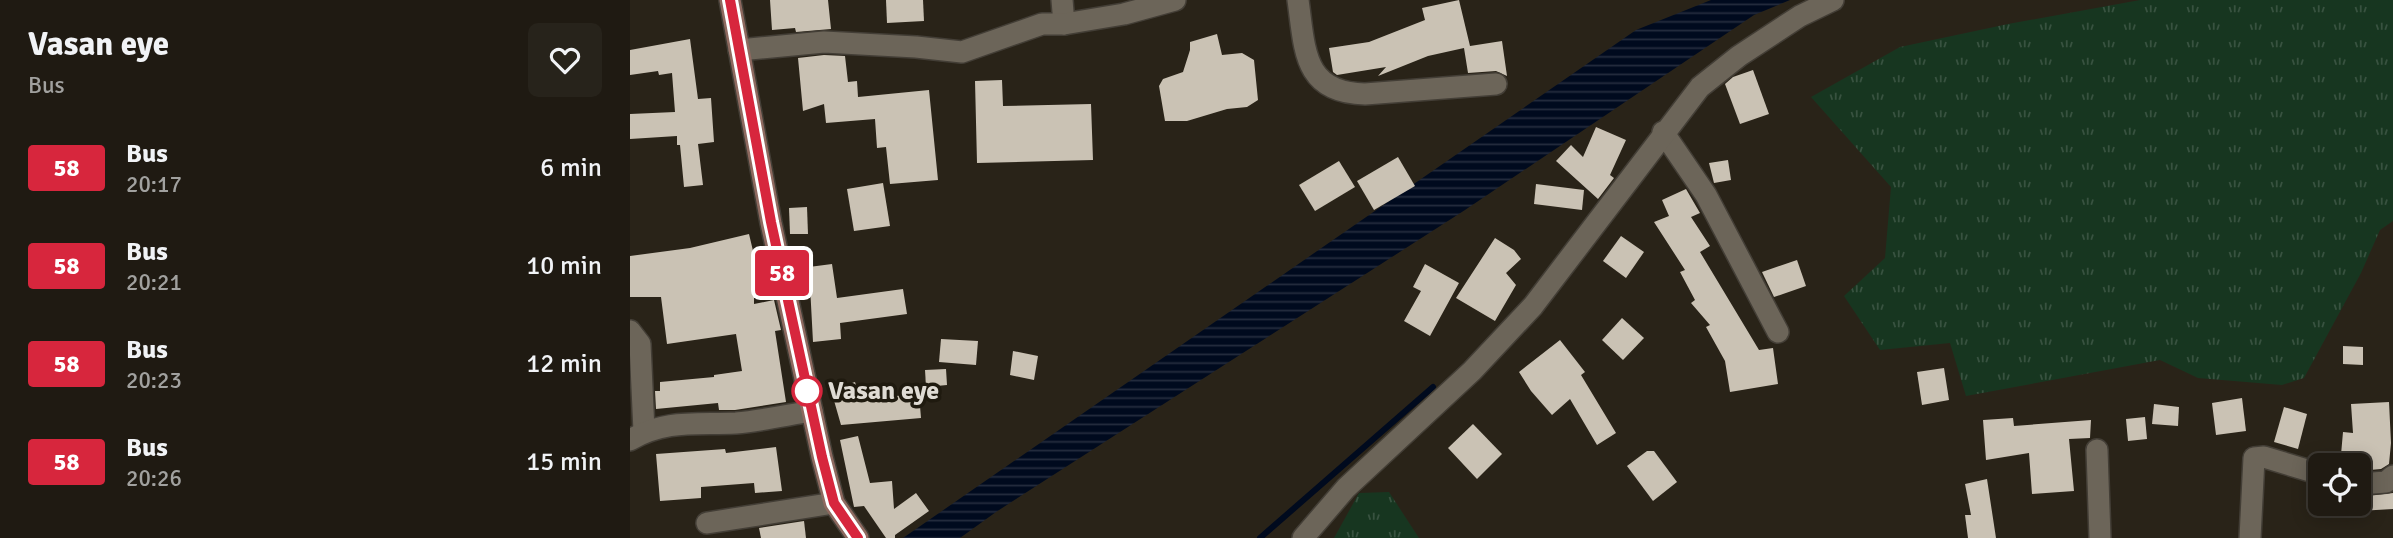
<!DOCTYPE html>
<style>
body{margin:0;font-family:Signika,sans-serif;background:#27231b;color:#f1f3f6;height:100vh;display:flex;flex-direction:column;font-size:26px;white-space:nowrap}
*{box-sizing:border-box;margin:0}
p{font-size:23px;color:#a1a19f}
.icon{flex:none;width:38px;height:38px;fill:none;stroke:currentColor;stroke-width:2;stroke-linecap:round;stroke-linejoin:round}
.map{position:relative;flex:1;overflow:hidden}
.drawer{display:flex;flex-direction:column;background:#1f1a12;width:630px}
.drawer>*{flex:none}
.badge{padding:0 14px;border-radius:5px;font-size:24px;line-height:46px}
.buttons{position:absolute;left:1678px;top:453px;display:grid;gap:14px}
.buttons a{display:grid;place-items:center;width:63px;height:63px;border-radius:10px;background:#1f1a12;box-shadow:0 4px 18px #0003,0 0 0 2px #3c3832;font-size:35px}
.map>.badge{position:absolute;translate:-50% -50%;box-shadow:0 0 0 4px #fff}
.round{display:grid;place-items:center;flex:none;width:74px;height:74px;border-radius:10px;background:#27231b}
.headline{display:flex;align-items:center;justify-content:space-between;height:119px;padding:0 28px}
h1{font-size:33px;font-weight:700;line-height:52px}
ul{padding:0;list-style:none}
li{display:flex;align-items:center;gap:21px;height:98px;padding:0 28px}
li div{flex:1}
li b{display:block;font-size:26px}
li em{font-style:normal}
li .badge{min-width:77px;font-weight:700;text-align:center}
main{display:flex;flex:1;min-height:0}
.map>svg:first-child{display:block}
</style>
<main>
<section class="drawer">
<div class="headline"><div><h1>Vasan eye</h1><p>Bus</p></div><a class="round"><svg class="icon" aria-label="heart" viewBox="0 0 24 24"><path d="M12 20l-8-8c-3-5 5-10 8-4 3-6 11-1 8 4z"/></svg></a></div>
<ul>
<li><span class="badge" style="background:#d7263d;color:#fff">58</span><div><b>Bus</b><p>20:17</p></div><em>6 min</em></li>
<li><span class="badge" style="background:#d7263d;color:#fff">58</span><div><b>Bus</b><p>20:21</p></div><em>10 min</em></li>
<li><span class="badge" style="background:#d7263d;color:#fff">58</span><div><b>Bus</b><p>20:23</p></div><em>12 min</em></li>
<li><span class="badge" style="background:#d7263d;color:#fff">58</span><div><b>Bus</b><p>20:26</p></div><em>15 min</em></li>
</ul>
</section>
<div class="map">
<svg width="1763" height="538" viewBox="0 0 1763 538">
<defs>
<pattern id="grass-tufts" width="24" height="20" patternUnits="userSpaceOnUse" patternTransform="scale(1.75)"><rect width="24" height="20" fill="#173620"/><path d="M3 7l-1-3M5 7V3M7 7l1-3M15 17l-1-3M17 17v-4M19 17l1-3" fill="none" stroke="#385240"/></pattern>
<pattern id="water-rules" width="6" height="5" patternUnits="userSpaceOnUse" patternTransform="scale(1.75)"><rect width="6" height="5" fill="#000a1e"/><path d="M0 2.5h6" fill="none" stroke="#252d3e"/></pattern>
</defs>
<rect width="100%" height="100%" fill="#292318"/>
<g fill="url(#grass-tufts)">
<path d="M 1510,0 L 1763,0 L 1763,221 L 1750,230 L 1731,273 L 1674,378 L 1652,385 L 1568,378 L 1530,360 L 1336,396 L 1320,343 L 1250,350 L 1214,296 L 1255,258 L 1261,187 L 1181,97 L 1270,47 L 1378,24 Z"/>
<path d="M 759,492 L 789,538 L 704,538 L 729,493 Z"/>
</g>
<path fill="url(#water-rules)" d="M 1081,0 L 1160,0 L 1124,15 L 835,210 L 366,512 L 330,538 L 273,538 L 1006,30 Z"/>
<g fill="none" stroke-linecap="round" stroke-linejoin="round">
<path stroke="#000a1e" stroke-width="6" d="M 630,538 L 803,387"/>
</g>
<g fill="#cac2b4">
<path d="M 140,0 L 198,0 L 201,29 L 166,32 L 165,28 L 142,30 Z"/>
<path d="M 256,0 L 293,0 L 294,21 L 257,23 Z"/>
<path d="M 829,0 L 840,46 L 872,41 L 877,76 L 866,71 L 838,73 L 834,48 L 798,56 L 748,76 L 756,67 L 707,75 L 703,72 L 699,48 L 739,42 L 795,20 L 792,8 Z"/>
<path d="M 587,34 L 592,55 L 612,53 L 624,60 L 628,100 L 617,107 L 597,109 L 557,121 L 535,121 L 529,86 L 533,79 L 553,72 L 560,50 L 560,42 Z"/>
<path d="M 60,39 L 68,99 L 81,98 L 84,142 L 68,144 L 73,185 L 54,187 L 50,145 L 47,145 L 47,136 L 0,139 L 0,114 L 45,112 L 42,73 L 29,75 L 28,71 L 0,75 L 0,50 Z"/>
<path d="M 194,55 L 215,56 L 218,82 L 227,81 L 228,97 L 299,90 L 308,180 L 260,184 L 256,147 L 247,148 L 245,119 L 196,123 L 194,104 L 173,111 L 168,58 Z"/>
<path d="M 1123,70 L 1139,114 L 1110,124 L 1095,84 L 1103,77 Z"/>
<path d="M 372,80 L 373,106 L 461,104 L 463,160 L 347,163 L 345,81 Z"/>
<path d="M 966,127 L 996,140 L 980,175 L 984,178 L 968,199 L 926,161 L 941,145 L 953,157 Z"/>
<path d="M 768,157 L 785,186 L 744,210 L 727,181 Z"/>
<path d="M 1098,160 L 1101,180 L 1084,183 L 1079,163 Z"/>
<path d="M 709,161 L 725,187 L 685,211 L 669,185 Z"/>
<path d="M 253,183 L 260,226 L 224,231 L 217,189 Z"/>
<path d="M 906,184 L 954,190 L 952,210 L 904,204 Z"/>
<path d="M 1056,189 L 1070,213 L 1061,217 L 1080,246 L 1070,252 L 1129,350 L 1143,348 L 1148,384 L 1100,392 L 1095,361 L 1076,327 L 1080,325 L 1061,303 L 1065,300 L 1050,272 L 1055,270 L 1024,222 L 1039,216 L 1032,200 Z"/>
<path d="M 177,207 L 178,234 L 160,234 L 159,208 Z"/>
<path d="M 119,234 L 124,255 L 124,304 L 144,300 L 151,330 L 145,331 L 156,402 L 105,410 L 89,410 L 88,403 L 26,409 L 25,391 L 30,391 L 30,382 L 84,377 L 84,375 L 112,371 L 106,334 L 37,344 L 31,297 L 0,297 L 0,256 L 60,248 Z"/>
<path d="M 991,236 L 1014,252 L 996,278 L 973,261 Z"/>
<path d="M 865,238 L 884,250 L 891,259 L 876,273 L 886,285 L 865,321 L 826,298 Z"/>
<path d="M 1167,260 L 1176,286 L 1144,297 L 1132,272 Z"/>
<path d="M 202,264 L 207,298 L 273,289 L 277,314 L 210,323 L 211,339 L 183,342 L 179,267 Z"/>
<path d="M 795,264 L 829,283 L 800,336 L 774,321 L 791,291 L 783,287 Z"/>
<path d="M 992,318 L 1014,338 L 993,360 L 972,340 Z"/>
<path d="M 311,339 L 348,341 L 346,365 L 309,362 Z"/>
<path d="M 930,340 L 955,372 L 951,375 L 986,433 L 967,445 L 940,399 L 922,415 L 901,391 L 889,372 Z"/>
<path d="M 1713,346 L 1733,347 L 1733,365 L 1713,364 Z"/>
<path d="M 383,351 L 408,356 L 404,380 L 380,375 Z"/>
<path d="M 1314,368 L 1319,400 L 1292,405 L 1287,372 Z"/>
<path d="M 316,369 L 317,385 L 296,387 L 295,370 Z"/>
<path d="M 225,382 L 230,399 L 289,394 L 291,418 L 211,425 L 201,390 Z"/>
<path d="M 1612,398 L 1616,431 L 1586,435 L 1582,403 Z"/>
<path d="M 1759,402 L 1761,443 L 1759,464 L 1751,469 L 1729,471 L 1729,466 L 1710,466 L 1713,432 L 1723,433 L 1721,404 Z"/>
<path d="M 1524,404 L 1549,407 L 1548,426 L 1522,424 Z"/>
<path d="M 1654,407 L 1677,414 L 1668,449 L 1644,442 Z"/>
<path d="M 1515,417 L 1517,439 L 1498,441 L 1496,419 Z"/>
<path d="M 1383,418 L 1384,426 L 1461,420 L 1460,438 L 1439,439 L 1444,491 L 1402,494 L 1399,453 L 1356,460 L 1353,420 Z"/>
<path d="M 843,424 L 872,454 L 847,479 L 818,448 Z"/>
<path d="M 228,436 L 240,483 L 262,481 L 264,509 L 286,493 L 299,511 L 265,535 L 265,538 L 256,538 L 234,506 L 224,507 L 210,440 Z"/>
<path d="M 146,447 L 152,491 L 125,493 L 124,483 L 71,487 L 71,498 L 30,501 L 26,454 L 95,449 L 96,453 Z"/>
<path d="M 1017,451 L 1024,451 L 1047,482 L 1023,501 L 997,466 Z"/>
<path d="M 1357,479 L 1366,538 L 1338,538 L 1335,515 L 1341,515 L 1335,484 Z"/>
<path d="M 1763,493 L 1763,509 L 1729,511 L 1729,497 Z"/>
<path d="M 174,521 L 176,538 L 131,538 L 129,528 Z"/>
</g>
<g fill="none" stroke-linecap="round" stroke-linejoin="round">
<g stroke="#433e36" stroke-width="24">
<g id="minor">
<path d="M 432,0 L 434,24"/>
<path d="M 668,0 C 675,50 673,93 735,94 L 866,84"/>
<path d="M 109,50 L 194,42 L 286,47 L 332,52 L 412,24 L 434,24 L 494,14 L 545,0"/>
<path d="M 1033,132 L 1076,195 L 1148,332"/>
<path d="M 0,331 L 10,344 L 14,431"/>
<path d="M 0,440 C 36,419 67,425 106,423 C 131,421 157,415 182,411"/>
<path d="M 1467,450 L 1470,538"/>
<path d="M 1729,484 L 1756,482 L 1763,476"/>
<path d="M 77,523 L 204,503"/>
<path d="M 673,538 L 716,488 L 842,371 L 903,306 L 1070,87 L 1109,56 L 1170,16 L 1203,0"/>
<path d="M 1620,538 L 1624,458 L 1634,457 L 1690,474"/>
</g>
</g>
<g stroke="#433e36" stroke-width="24">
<path id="secondary" d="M 100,0 L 141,223 L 192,457 L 204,503 L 228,538"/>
</g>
<use href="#minor" stroke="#6c6559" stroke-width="21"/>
<use href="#secondary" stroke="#8e695f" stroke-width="21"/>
</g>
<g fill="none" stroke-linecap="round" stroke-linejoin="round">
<g stroke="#fff" stroke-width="16">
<path id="line" d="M 100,0 L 141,222 L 192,457 L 204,503 L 228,538"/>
</g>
<use href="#line" stroke="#d7263d" stroke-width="10"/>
</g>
<circle fill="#fff" stroke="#d7263d" stroke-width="3.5" cx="177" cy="391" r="14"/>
<g text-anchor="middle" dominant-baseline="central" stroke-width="7" stroke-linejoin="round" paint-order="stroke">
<g font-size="26" font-weight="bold" fill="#dfdbd4" stroke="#1f1a0f" text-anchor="start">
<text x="198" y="391">Vasan eye</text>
</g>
</g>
</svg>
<div class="buttons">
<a><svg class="icon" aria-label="locate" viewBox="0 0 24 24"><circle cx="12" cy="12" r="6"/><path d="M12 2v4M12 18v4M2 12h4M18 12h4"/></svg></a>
</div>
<b class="badge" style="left:152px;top:273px;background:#d7263d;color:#fff">58</b>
</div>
</main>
